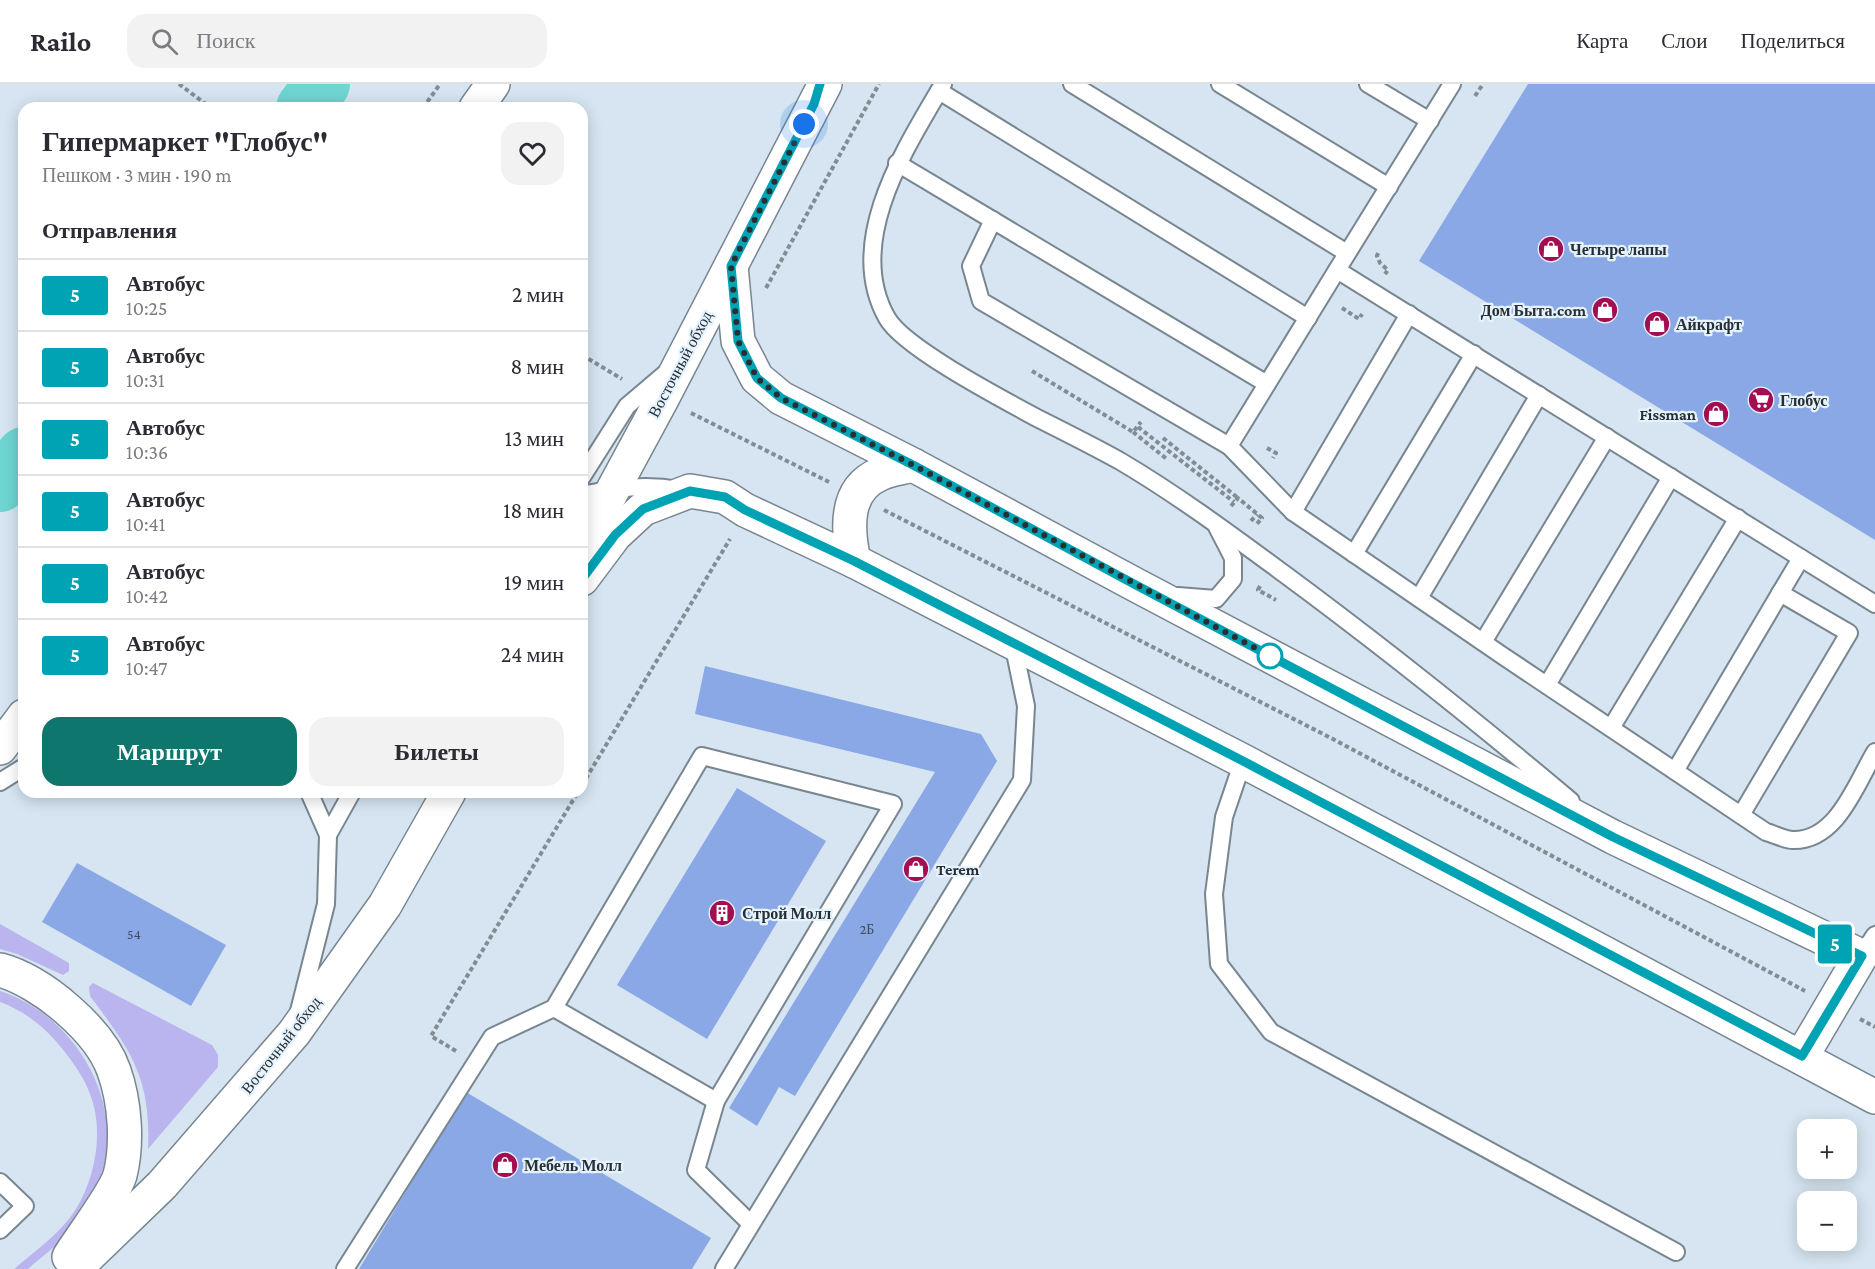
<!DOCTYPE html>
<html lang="ru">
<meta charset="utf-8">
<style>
body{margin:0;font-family:"Crimson Pro",serif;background:#f2f2f3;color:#2b2b33;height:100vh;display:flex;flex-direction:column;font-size:22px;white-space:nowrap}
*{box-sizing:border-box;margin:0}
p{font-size:20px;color:#7c7c81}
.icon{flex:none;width:33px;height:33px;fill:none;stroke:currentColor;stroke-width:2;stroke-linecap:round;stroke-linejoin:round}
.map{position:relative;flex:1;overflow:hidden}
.details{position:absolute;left:18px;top:18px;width:570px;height:696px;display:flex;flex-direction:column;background:#fff;border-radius:18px;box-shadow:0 3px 15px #0003}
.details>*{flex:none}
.badge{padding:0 12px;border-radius:4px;font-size:21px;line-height:39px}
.fabs{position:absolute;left:1797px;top:1035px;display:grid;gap:12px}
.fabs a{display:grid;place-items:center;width:60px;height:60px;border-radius:12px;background:#fff;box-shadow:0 3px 15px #0003;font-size:30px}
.you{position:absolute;width:30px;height:30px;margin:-15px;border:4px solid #fff;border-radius:50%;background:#1a73e8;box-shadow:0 0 0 9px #1a73e833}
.map>.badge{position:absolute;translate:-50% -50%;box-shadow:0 0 0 3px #fff}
h2{padding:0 24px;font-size:22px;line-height:54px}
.round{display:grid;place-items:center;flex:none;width:63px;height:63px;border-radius:18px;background:#f2f2f3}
.head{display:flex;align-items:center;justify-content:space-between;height:102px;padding:0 24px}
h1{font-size:28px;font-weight:800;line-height:45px}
.button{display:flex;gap:12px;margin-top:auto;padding:12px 24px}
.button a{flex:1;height:69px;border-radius:18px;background:#0f766e;color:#fff;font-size:24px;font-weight:800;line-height:69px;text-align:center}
.button a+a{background:#f2f2f3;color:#2b2b33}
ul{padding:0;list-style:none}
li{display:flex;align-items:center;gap:18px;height:72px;padding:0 24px;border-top:2px solid #e1e1e2}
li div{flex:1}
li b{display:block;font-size:22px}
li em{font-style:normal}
li .badge{min-width:66px;font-weight:700;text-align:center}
header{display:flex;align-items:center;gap:36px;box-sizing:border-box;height:84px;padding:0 30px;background:#fff;border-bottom:2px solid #e1e1e2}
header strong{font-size:28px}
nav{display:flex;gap:33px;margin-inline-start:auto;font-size:21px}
.search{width:420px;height:54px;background:#f2f2f3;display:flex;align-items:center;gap:15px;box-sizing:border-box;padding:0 21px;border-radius:18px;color:#7c7c81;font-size:22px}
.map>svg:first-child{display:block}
</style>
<header>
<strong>Railo</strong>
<div class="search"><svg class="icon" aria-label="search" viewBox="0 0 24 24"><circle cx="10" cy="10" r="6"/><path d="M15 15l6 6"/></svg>Поиск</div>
<nav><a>Карта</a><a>Слои</a><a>Поделиться</a></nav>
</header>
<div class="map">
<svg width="1875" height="1185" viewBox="0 0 1875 1185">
<rect width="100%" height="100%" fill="#d6e5f1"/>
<g fill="#bbb5ef">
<path d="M 0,840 L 69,879 L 69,887 L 63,891 L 17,870 L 0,865 Z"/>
<path d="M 93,899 L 212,961 L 218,971 L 218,983 L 148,1065 C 151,993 131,967 90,912 L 89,903 Z"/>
<path d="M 0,907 C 78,932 133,1028 95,1105 C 88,1119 79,1137 69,1148 C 57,1162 41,1173 28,1185 L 14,1185 C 36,1166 61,1149 76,1125 C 96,1092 104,1046 90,1010 C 85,995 74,980 64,967 C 47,945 27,928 0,918 Z"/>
</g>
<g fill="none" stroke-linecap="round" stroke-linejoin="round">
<g stroke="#6ed5d0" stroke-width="56">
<path d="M 304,24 L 322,0"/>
<path d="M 0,400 L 24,371"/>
</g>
</g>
<g fill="#8aa8e6">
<path d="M 1528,0 L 1875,0 L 1875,456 L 1419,177 Z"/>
<path d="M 705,582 L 981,650 L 997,677 L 795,1012 L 779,1003 L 757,1042 L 729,1024 L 935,688 L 695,630 Z"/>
<path d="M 737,704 L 826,757 L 707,955 L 617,901 Z"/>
<path d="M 77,779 L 226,861 L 191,922 L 42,838 Z"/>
<path d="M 466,1008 L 711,1154 L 692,1185 L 359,1185 Z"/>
</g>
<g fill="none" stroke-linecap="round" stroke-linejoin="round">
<g stroke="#788690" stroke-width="20">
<g id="lane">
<path d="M 943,0 C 905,65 844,158 887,234 C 904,264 1004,316 1037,334 C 1065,348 1093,362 1120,377 C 1176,410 1230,450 1283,489 C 1382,562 1477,638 1571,717"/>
<path d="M 1072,0 L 1347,169"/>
<path d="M 1220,0 L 1389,103"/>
<path d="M 1368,0 L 1430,37"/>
<path d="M 1452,0 L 1337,186 L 1875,520"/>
<path d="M 939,7 L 1308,234"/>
<path d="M 897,79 L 1267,300"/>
<path d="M 993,136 L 971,182 L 981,217 L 1229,362 L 1293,428 L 1503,572 L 1766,748 C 1774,750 1785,756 1793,756 C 1837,757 1856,700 1875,668"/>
<path d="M 1229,362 L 1337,186"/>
<path d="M 582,393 L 627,322 L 667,288"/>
<path d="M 582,411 C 615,404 646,400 679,406"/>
<path d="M 1293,428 L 1409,230"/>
<path d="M 1354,470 L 1474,270"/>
<path d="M 1178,512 L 1216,515 L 1233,495 L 1233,474 L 1217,443"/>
<path d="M 1419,514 L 1539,311"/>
<path d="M 1483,558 L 1607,353"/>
<path d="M 1547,601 L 1671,393"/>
<path d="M 1611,644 L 1738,434"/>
<path d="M 1243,677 L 1224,733 L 1214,810 L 1219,880 L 1271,948 L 1676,1168"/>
<path d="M 1675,687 L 1801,474"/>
<path d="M 0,698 L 24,683"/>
<path d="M 1741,731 L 1849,549 L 1780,509"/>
<path d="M 328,751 L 352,708"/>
<path d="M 1861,872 L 1875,851"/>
<path d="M 299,927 L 326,820 L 328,751 L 309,708"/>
<path d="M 716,1017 L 696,1086 L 751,1140"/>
<path d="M 0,1098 L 25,1122 L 0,1146"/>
<path d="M 345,1185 L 492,953 L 554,924 L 702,672 L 893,720 L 716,1017 L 554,924"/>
<path d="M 724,1185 L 1022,696 L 1026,622 L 1013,559"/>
</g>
</g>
<g stroke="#788690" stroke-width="36">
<g id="street">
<path d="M 731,182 L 738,257 L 757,294 L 781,314 L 913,381 L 1134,500 L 1613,753 L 1861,872 L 1802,972"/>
<path d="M 854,477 C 847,445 844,405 880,390 C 890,385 902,384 913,381"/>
<path d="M 582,495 L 615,451 L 643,425 L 690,407 L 725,413 L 745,426 L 854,477 L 1243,677 L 1875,1013"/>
</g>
</g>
<g stroke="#788690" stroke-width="36">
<g id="primary">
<path d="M 476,24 L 493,0"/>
<path d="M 582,463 L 662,315 L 825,0"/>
<path d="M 0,664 L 24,632"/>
<path d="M 0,886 C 41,897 100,946 114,987 C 125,1018 128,1059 120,1091 C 115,1109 80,1155 69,1173"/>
<path d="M 75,1185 L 162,1101 L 294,949 L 385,821 L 449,708"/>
</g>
</g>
<g stroke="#828c95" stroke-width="4" stroke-dasharray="4.5 3" stroke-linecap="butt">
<path d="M 179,0 L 211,24"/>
<path d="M 1475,12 L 1483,0"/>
<path d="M 423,24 L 440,0"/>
<path d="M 1378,169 L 1377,172 L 1380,179 L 1388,186 L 1385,190"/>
<path d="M 766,204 L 879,0"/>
<path d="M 1342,224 L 1359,235 L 1362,230"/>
<path d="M 582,271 L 622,295"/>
<path d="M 1032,287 L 1133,348 L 1141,338"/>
<path d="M 691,329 L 829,398"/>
<path d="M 1138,343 L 1234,418"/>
<path d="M 1133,348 L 1168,376"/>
<path d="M 1163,354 L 1238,414"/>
<path d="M 1267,364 L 1276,369 L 1273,374"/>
<path d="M 1231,422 L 1238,414 L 1262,434 L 1256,441"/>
<path d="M 884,426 L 1331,654 L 1805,907"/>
<path d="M 1251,437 L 1257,430"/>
<path d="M 1260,502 L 1258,506 L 1276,516"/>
<path d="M 582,701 L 730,455"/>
<path d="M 1860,935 L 1875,943"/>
<path d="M 456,967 L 431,952 L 578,708"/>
</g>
<use href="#lane" stroke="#fff" stroke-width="16"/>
<use href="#street" stroke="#fff" stroke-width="33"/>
<use href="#primary" stroke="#fff" stroke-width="33"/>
</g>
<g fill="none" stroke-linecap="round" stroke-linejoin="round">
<g stroke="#fff" stroke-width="14">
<path id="line" d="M 582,495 L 615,451 L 643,425 L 690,407 L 725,413 L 745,426 L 854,477 L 1243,677 L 1802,972 L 1862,872 L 1613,753 L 1134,500 L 913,381 L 781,314 L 757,294 L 738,257 L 731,182 L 814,20 L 820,0"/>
</g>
<use href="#line" stroke="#00a3b4" stroke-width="9"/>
<path stroke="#282e32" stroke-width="6" stroke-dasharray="0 10.8" d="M 804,40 L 731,182 L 738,257 L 757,294 L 781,314 L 913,381 L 1274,574 L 1270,572"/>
</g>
<defs>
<g id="shop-disc" transform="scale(1.35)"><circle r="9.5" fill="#a20e51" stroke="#e4f3fe"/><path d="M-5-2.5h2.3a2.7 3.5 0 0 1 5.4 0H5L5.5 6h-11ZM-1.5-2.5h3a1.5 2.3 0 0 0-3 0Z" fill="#fff"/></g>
<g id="supermarket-disc" transform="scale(1.35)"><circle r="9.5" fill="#a20e51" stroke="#e4f3fe"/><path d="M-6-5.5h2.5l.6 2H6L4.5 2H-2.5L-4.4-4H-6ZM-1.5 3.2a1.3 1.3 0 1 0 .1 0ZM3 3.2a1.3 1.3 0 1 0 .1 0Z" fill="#fff"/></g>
<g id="building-disc" transform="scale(1.35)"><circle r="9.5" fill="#a20e51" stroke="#e4f3fe"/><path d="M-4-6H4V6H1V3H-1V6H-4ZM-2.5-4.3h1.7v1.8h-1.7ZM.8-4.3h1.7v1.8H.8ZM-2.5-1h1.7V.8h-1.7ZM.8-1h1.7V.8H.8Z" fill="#fff"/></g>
</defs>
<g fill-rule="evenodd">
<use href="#shop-disc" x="1551" y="165"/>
<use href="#shop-disc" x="1605" y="226"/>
<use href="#shop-disc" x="1657" y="240"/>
<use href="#supermarket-disc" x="1761" y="316"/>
<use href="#shop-disc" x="1716" y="330"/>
<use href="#shop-disc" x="916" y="785"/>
<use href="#building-disc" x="722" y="829"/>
<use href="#shop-disc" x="505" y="1081"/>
</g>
<circle fill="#fff" stroke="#00a3b4" stroke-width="3" cx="1270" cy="572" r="12"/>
<g text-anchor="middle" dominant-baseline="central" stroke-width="4.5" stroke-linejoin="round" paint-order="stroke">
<g font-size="14" fill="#404c5f">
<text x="867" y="845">2Б</text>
<text x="134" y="850">54</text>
</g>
<g font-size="16" font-weight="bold" fill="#282e32" stroke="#e4f3fe" text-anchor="start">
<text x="1570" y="165">Четыре лапы</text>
<text x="1586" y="226" text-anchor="end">Дом Быта.com</text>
<text x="1676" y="240">Айкрафт</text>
<text x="1780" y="316">Глобус</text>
<text x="1696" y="330" text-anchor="end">Fissman</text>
<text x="936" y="785">Terem</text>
<text x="742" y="829">Строй Молл</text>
<text x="524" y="1081">Мебель Молл</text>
</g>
<g font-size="16" fill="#282e32" stroke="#e4f3fe">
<text transform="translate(680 280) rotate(-62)">Восточный обход</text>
<text transform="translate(281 961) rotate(-52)">Восточный обход</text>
</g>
</g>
</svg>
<div class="fabs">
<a>+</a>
<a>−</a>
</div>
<div class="you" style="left:804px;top:40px"></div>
<b class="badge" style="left:1835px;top:860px;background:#00a3b4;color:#fff">5</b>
<section class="details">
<div class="head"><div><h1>Гипермаркет &quot;Глобус&quot;</h1><p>Пешком · 3 мин · 190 m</p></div><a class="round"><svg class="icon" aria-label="heart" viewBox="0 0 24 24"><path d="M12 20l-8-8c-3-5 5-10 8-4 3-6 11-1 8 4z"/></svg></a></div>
<h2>Отправления</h2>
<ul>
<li><span class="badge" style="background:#00a3b4;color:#fff">5</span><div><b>Автобус</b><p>10:25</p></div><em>2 мин</em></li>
<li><span class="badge" style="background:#00a3b4;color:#fff">5</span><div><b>Автобус</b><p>10:31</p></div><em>8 мин</em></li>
<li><span class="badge" style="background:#00a3b4;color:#fff">5</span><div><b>Автобус</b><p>10:36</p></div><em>13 мин</em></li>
<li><span class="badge" style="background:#00a3b4;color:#fff">5</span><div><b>Автобус</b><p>10:41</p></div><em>18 мин</em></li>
<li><span class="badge" style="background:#00a3b4;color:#fff">5</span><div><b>Автобус</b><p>10:42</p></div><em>19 мин</em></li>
<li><span class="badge" style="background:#00a3b4;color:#fff">5</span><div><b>Автобус</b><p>10:47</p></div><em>24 мин</em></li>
</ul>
<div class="button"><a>Маршрут</a><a>Билеты</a></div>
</section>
</div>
